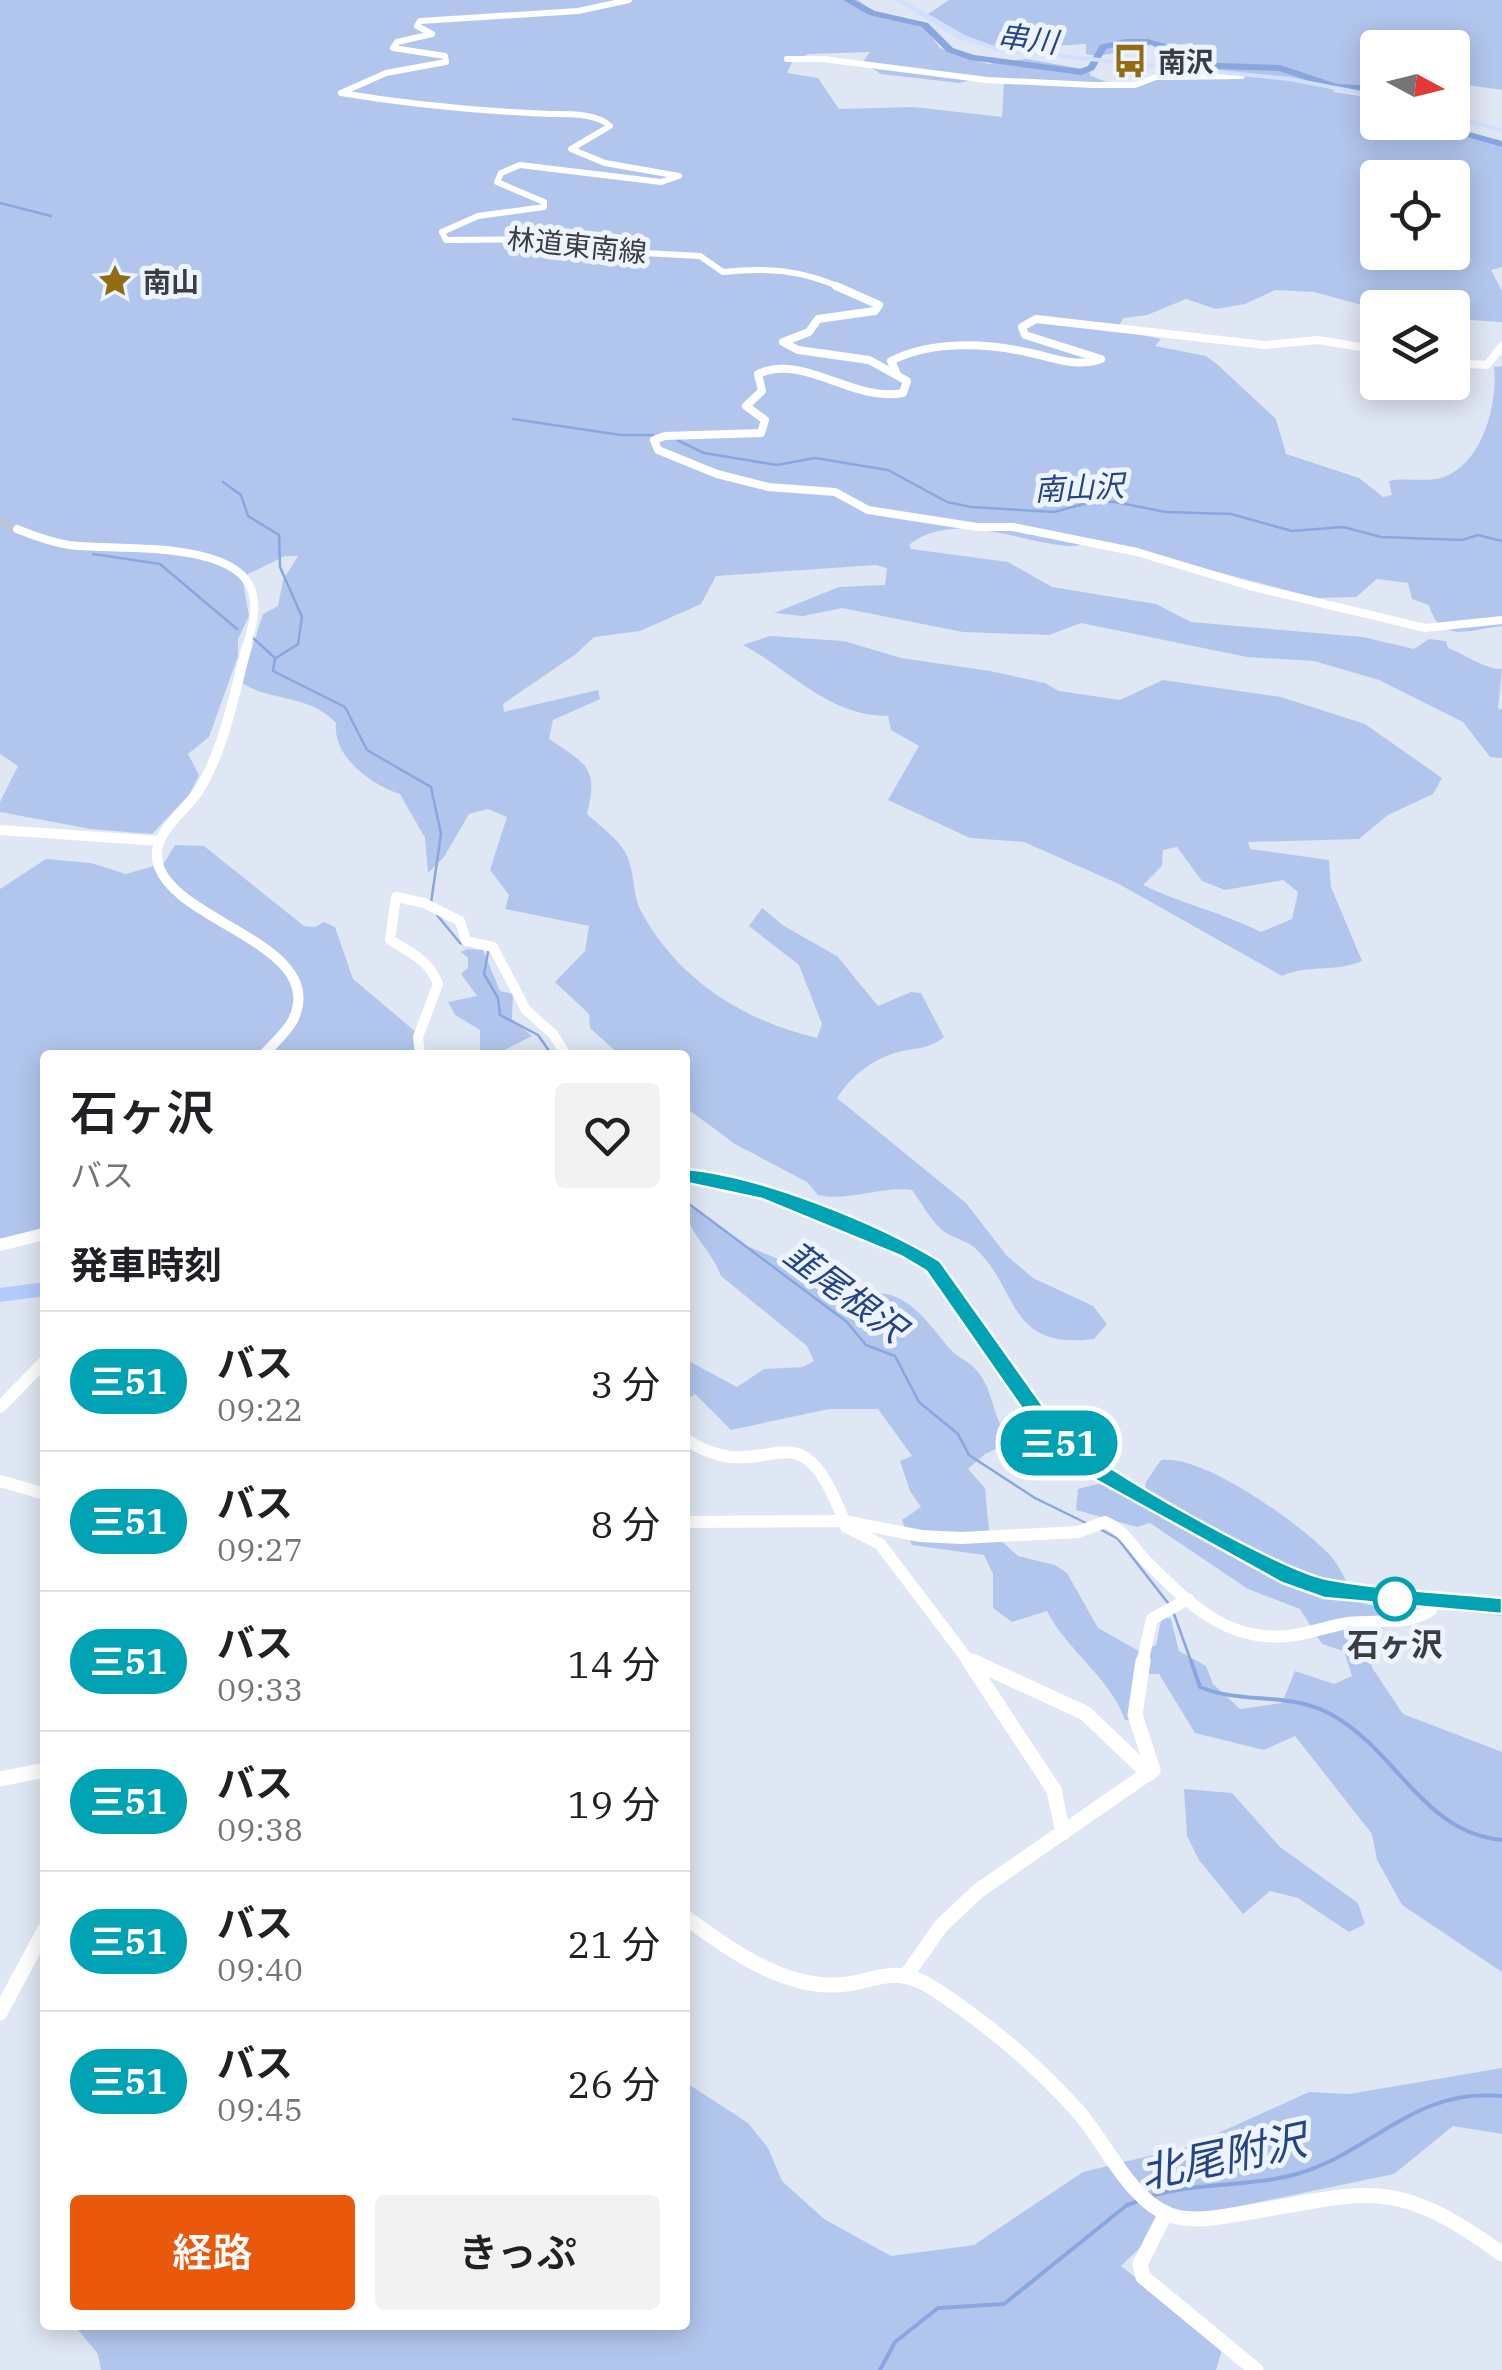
<!DOCTYPE html>
<html lang="ja">
<meta charset="utf-8">
<style>
body{margin:0;font-family:"IBM Plex Serif","Noto Sans JP",serif;background:#f2f2f2;color:#202124;height:100vh;display:flex;flex-direction:column;font-size:38px;white-space:nowrap}
*{box-sizing:border-box;margin:0}
p{font-size:32px;color:#757577}
.icon{flex:none;width:55px;height:55px;fill:none;stroke:currentColor;stroke-width:2;stroke-linecap:round;stroke-linejoin:round}
.map{position:relative;flex:1;overflow:hidden}
.panel{position:absolute;left:40px;top:1050px;width:650px;height:1280px;display:flex;flex-direction:column;background:#fff;border-radius:10px;box-shadow:0 5px 25px #0003}
.panel>*{flex:none}
.badge{padding:0 20px;border-radius:32px;font-size:35px;line-height:65px}
.needle{width:65px;rotate:97deg}
.buttons{position:absolute;left:1360px;top:30px;display:grid;gap:20px}
.buttons a{display:grid;place-items:center;width:110px;height:110px;border-radius:10px;background:#fff;box-shadow:0 5px 25px #0003;font-size:50px}
.map>.badge{position:absolute;translate:-50% -50%;box-shadow:0 0 0 5px #fff}
h2{padding:0 30px;font-size:38px;line-height:90px}
.round{display:grid;place-items:center;flex:none;width:105px;height:105px;border-radius:10px;background:#f2f2f2}
.head{display:flex;align-items:center;justify-content:space-between;height:170px;padding:0 30px}
h1{font-size:48px;font-weight:600;line-height:75px}
.button{display:flex;gap:20px;margin-top:auto;padding:20px 30px}
.button a{flex:1;height:115px;border-radius:10px;background:#ea580c;color:#fff;font-size:40px;font-weight:600;line-height:115px;text-align:center}
.button a+a{background:#f2f2f2;color:#202124}
ul{padding:0;list-style:none}
li{display:flex;align-items:center;gap:30px;height:140px;padding:0 30px;border-top:2px solid #e0e0e0}
li div{flex:1}
li b{display:block;font-size:38px}
li em{font-style:normal}
li .badge{min-width:110px;font-weight:700;text-align:center}
.map>svg:first-child{display:block}
</style>
<div class="map">
<svg width="1502" height="2370" viewBox="0 0 1502 2370">
<rect width="100%" height="100%" fill="#dfe7f4"/>
<g fill="#b2c6ed" fill-rule="evenodd">
<path d="M 0,0 L 858,0 L 880,16 L 925,28 L 940,48 L 961,56 L 988,64 L 1026,59 L 1089,70 L 1091,76 C 1110,84 1135,91 1153,79 L 1237,78 L 1190,57 L 1193,43 L 1173,45 L 1161,53 L 1152,45 C 1128,45 1109,60 1086,54 L 1086,44 L 1007,49 L 975,41 L 928,14 L 949,0 L 1502,0 L 1502,90 L 1453,83 L 1452,48 L 1378,48 L 1377,90 L 1331,87 L 1335,92 L 1377,99 L 1378,122 L 1427,123 L 1502,144 L 1502,267 L 1491,270 L 1502,291 L 1502,322 L 1453,319 L 1452,308 L 1377,309 L 1314,292 L 1275,290 L 1245,304 L 1216,309 L 1186,299 L 1147,315 L 1123,318 L 1117,330 L 1161,339 L 1155,346 L 1206,356 L 1218,365 L 1276,419 L 1286,454 L 1359,478 L 1383,497 L 1392,495 L 1389,481 C 1406,477 1428,483 1444,477 C 1483,462 1498,403 1494,367 L 1502,366 L 1502,626 C 1469,630 1440,644 1429,605 L 1412,599 L 1408,583 L 1377,579 L 1356,597 L 1317,598 L 1099,541 C 1089,543 1077,547 1067,546 C 1019,542 953,510 909,545 L 911,549 L 1008,562 L 1052,587 L 1156,604 L 1191,622 L 1363,637 L 1414,649 L 1429,639 L 1446,641 L 1448,648 C 1464,654 1487,670 1502,669 L 1498,709 L 1502,709 L 1502,758 L 1490,757 L 1463,722 L 1379,680 L 1314,661 L 1247,657 L 1081,623 L 1049,635 L 963,632 L 842,608 L 803,616 L 774,613 L 839,587 L 885,585 L 887,568 L 876,565 L 716,576 L 701,604 L 640,631 L 594,637 L 576,654 L 503,704 L 504,712 L 598,690 L 600,699 L 553,720 L 549,739 C 586,764 599,767 587,814 C 599,825 617,838 625,852 C 635,869 632,894 641,911 C 677,979 744,1021 817,1038 L 822,1024 L 799,965 L 749,926 L 762,908 L 784,926 L 837,956 L 878,1006 L 911,992 L 921,993 L 944,1037 C 927,1051 912,1047 892,1054 C 868,1062 850,1078 837,1098 L 966,1203 L 1007,1256 L 1033,1278 L 1093,1306 L 1107,1324 L 1094,1339 C 1006,1350 1020,1289 974,1247 C 966,1241 955,1238 946,1233 C 932,1224 922,1203 912,1190 C 880,1186 850,1202 818,1195 L 807,1182 L 735,1144 L 685,1107 L 685,1055 L 620,1055 L 590,1028 L 589,1014 L 555,982 L 585,951 L 589,926 L 505,909 L 509,895 L 490,870 L 507,817 L 488,809 L 469,814 L 444,857 L 428,873 L 425,838 L 400,794 C 371,785 332,756 336,723 C 308,693 268,702 241,682 L 263,614 L 278,606 L 283,580 L 298,556 L 285,556 L 242,577 L 249,616 L 238,639 L 238,656 L 209,737 L 188,754 L 199,775 L 189,795 L 152,834 L 91,829 L 0,812 L 0,802 L 18,766 L 0,754 ZM 870,52 L 863,62 L 881,74 L 959,83 L 985,77 L 1004,81 L 1002,117 L 914,107 L 839,109 L 818,78 L 787,73 L 793,60 L 809,54 ZM 1378,178 L 1452,178 L 1452,252 L 1378,252 Z"/>
<path d="M 770,636 L 844,641 L 901,658 L 990,671 L 1045,683 L 1059,691 L 1120,700 L 1163,680 L 1281,697 L 1365,724 L 1442,778 L 1433,794 L 1388,815 L 1359,839 L 1248,842 L 1250,849 L 1329,860 L 1331,887 L 1362,961 C 1334,973 1308,964 1282,976 L 1119,884 L 1024,842 L 970,838 L 888,800 L 919,746 L 891,730 L 888,716 C 828,716 792,671 743,645 ZM 1177,847 L 1202,881 L 1225,890 L 1283,880 L 1298,892 L 1292,919 L 1261,932 C 1221,912 1182,904 1143,885 L 1162,866 L 1163,850 Z"/>
<path d="M 175,845 L 204,846 L 304,926 L 315,927 L 324,922 L 335,927 L 353,979 L 416,1032 L 418,1055 L 45,1055 L 45,1227 L 0,1239 L 0,889 L 46,859 L 91,863 L 126,874 L 164,863 Z"/>
<path d="M 467,949 L 483,950 L 500,991 L 513,994 L 512,1019 L 532,1036 L 497,1054 L 480,1055 L 480,1030 L 455,1015 L 448,1002 L 477,996 L 461,974 L 468,968 L 468,958 L 461,952 Z"/>
<path d="M 685,1200 L 747,1246 L 809,1272 L 816,1288 L 839,1305 C 891,1274 918,1308 948,1347 C 956,1357 971,1362 978,1372 C 996,1395 990,1416 1012,1442 L 985,1454 L 968,1469 L 985,1488 L 989,1530 L 1018,1556 L 1055,1565 L 1067,1573 L 1098,1628 L 1139,1651 L 1156,1645 L 1162,1616 L 1171,1619 L 1179,1651 L 1206,1666 L 1213,1684 L 1240,1709 L 1282,1703 L 1295,1671 L 1334,1684 L 1352,1676 L 1344,1651 L 1322,1644 L 1300,1609 L 1248,1589 L 1150,1523 L 1137,1527 L 1076,1510 L 1078,1489 L 1102,1483 L 1142,1507 L 1146,1482 L 1161,1460 C 1203,1454 1297,1522 1328,1553 C 1340,1565 1348,1585 1355,1601 L 1399,1613 L 1406,1626 L 1357,1631 L 1373,1669 L 1403,1714 L 1502,1752 L 1502,1972 L 1402,1905 L 1377,1860 L 1372,1834 L 1295,1736 L 1264,1750 L 1195,1733 L 1159,1674 L 1137,1674 L 1130,1720 L 1125,1720 C 1110,1677 1067,1651 1047,1611 L 1012,1622 L 993,1608 L 993,1574 L 984,1555 L 912,1545 L 902,1520 L 921,1507 L 910,1491 L 900,1461 L 912,1456 L 878,1409 L 829,1409 L 731,1430 L 695,1394 L 685,1401 L 685,1359 L 737,1387 L 764,1369 L 803,1367 L 814,1361 L 807,1346 L 721,1276 C 710,1246 685,1233 685,1200 Z"/>
<path d="M 1184,1789 L 1232,1793 L 1280,1847 L 1358,1903 L 1365,1924 L 1349,1932 L 1298,1898 L 1270,1891 L 1243,1914 L 1199,1860 L 1187,1836 Z"/>
<path d="M 1502,2068 L 1502,2134 L 1453,2126 L 1394,2174 L 1168,2221 L 1121,2266 L 1223,2346 L 1216,2370 L 101,2370 L 98,2354 L 74,2325 L 685,2325 L 685,2082 L 748,2123 L 768,2148 L 782,2181 L 824,2219 L 891,2256 L 974,2245 L 1083,2172 L 1190,2146 L 1309,2092 L 1349,2094 Z"/>
</g>
<g fill="none" stroke-linecap="round" stroke-linejoin="round">
<g stroke="#89a6df" stroke-width="2.5">
<path d="M 0,203 L 51,216"/>
<path d="M 513,419 L 621,435 L 653,435"/>
<path d="M 677,440 L 704,453 L 777,465 L 815,458 L 888,470 L 947,502 L 971,507 L 1054,512 L 1095,501 L 1115,502 L 1166,512 L 1231,514 L 1292,531 L 1343,527 L 1381,537 L 1462,540 L 1478,535 L 1502,541"/>
<path d="M 223,482 L 241,495 L 248,516 L 279,535 L 280,567 L 302,617 L 298,644 L 276,658"/>
<path d="M 93,554 L 160,564 L 237,629"/>
<path d="M 253,638 L 275,658 L 273,671 L 345,707 L 367,750 L 431,787 L 441,834 L 431,903"/>
<path d="M 437,915 L 460,943 L 474,947"/>
<path d="M 488,952 L 484,974 L 498,998 L 500,1015 L 538,1035 L 552,1055"/>
<path d="M 685,1201 L 847,1322 L 866,1345 L 895,1356 L 919,1402 L 958,1434 L 969,1455 L 1035,1498 L 1088,1524"/>
<path d="M 1100,1529 L 1118,1539 L 1168,1603"/>
<path d="M 1174,1614 L 1192,1664"/>
</g>
<g stroke="#89a6df" stroke-width="4">
<path d="M 1191,1661 L 1200,1687 C 1243,1705 1293,1691 1334,1716 C 1399,1754 1423,1832 1502,1840"/>
<path d="M 1152,2196 C 1199,2182 1250,2187 1297,2174 C 1373,2152 1415,2087 1502,2096"/>
<path d="M 880,2370 L 895,2342 L 938,2308 L 1004,2304 L 1127,2205 L 1139,2201"/>
</g>
<g fill="#89a6df" fill-rule="evenodd">
<path d="M 843,0 L 854,0 L 875,11 L 928,23 L 953,48 L 974,55 L 1080,69 L 1088,66 L 1100,45 L 1125,39 L 1148,39 L 1165,44 L 1191,62 L 1280,65 L 1337,84 L 1378,86 L 1378,92 L 1336,90 L 1279,71 L 1190,68 C 1178,64 1173,56 1163,50 C 1146,39 1125,44 1106,49 L 1094,70 L 1081,75 L 970,60 L 947,52 L 922,27 L 869,15 Z"/>
<path d="M 1416,122 L 1433,122 L 1502,141 L 1502,147 Z"/>
</g>
<path stroke="#bec5d0" stroke-width="8" stroke-dasharray="8 4" stroke-linecap="butt" d="M 0,521 L 17,529"/>
<g stroke="#fff" stroke-width="6">
<path d="M 629,0 L 578,11 L 420,21 L 417,26 L 432,34 L 397,42 L 393,48 L 445,56 L 446,62 L 386,73 L 341,93 C 412,105 479,111 550,114 C 568,114 597,113 610,126 L 571,149 L 605,163 L 679,176 L 661,182 L 520,165 L 501,173 L 497,182 L 544,202 L 544,207 L 478,216 L 442,232 L 446,240 L 557,239 L 607,251 L 700,256 L 723,272 C 768,267 801,270 842,288"/>
<path d="M 787,59 L 823,59 L 987,80 L 1093,85 L 1135,85 L 1156,77 L 1242,76"/>
</g>
<g stroke="#fff" stroke-width="8">
<path d="M 836,286 L 879,305 L 875,311 L 818,319 L 809,332 L 783,342 L 798,350 L 869,360 L 907,381 L 903,393 C 853,403 804,353 758,374 L 762,391 L 746,406 L 765,420 L 761,433 L 665,436 L 654,440 L 658,450 L 717,474 L 768,487 L 835,492 L 868,510 L 977,527 L 1013,527 L 1137,552 L 1250,586 L 1425,628 L 1502,620"/>
<path d="M 1452,363 L 1487,365 L 1502,346"/>
<path d="M 896,372 L 891,361 C 932,340 987,343 1031,353 C 1055,358 1077,368 1101,359 L 1025,335 L 1022,327 L 1036,319 L 1265,345 L 1318,340 L 1378,350"/>
<path d="M 17,529 C 34,536 51,542 69,545 C 111,551 242,538 253,595 C 257,613 251,631 246,648"/>
</g>
<g stroke="#fff" stroke-width="10">
<path d="M 247,646 C 234,693 225,748 199,790 C 184,814 148,834 159,867 C 179,923 329,946 293,1020 C 287,1032 272,1045 263,1055"/>
<path d="M 0,830 L 159,841"/>
<path d="M 420,1055 L 418,1037 L 438,984 C 430,961 410,952 390,940 L 396,897 L 424,903 L 460,921 L 466,941 L 493,947 L 526,1010 L 553,1034 L 566,1055"/>
</g>
<g stroke="#fff" stroke-width="12">
<path d="M 0,1245 L 45,1234"/>
<path d="M 0,1407 L 45,1361"/>
<path d="M 685,1439 C 770,1496 797,1389 846,1527 L 880,1544 L 971,1664"/>
<path d="M 0,1481 L 45,1494"/>
<path d="M 685,1522 L 844,1521 L 921,1536 L 962,1538 L 1078,1532 L 1105,1522 C 1125,1530 1134,1550 1149,1564 C 1189,1604 1227,1642 1288,1636 C 1308,1634 1328,1626 1348,1623 C 1377,1619 1405,1627 1431,1610 L 1431,1603"/>
<path d="M 972,1661 L 978,1664"/>
<path d="M 1142,1664 L 1152,1619 L 1188,1599"/>
</g>
<g stroke="#fff" stroke-width="15">
<path d="M 969,1661 L 1054,1790 L 1063,1833"/>
<path d="M 972,1661 L 1085,1713 L 1149,1774"/>
<path d="M 0,1779 L 45,1770"/>
<path d="M 685,1917 C 726,1947 775,1983 827,1985 C 873,1987 890,1959 936,1990 C 986,2023 1034,2063 1075,2108 C 1104,2139 1129,2200 1170,2215 C 1194,2223 1221,2217 1245,2213 C 1370,2192 1393,2175 1502,2254"/>
<path d="M 908,1973 L 941,1926 L 978,1891 L 1153,1770 L 1135,1715 L 1143,1661"/>
<path d="M 0,2013 L 45,1929"/>
<path d="M 1166,2213 L 1140,2264 L 1143,2277 L 1256,2370"/>
</g>
<g fill="#d1e0fe" fill-rule="evenodd">
<path d="M 895,0 L 904,0 L 962,34 L 1000,48 L 1289,77 L 1378,94 L 1378,98 L 1289,81 L 999,52 L 956,38 Z"/>
<path d="M 1452,115 L 1502,128 L 1502,132 L 1452,120 Z"/>
</g>
<g fill="#b2cbfd" fill-rule="evenodd">
<path d="M 685,1170 L 745,1181 L 819,1204 L 885,1232 L 939,1261 L 1061,1432 L 1105,1469 L 1297,1570 L 1324,1580 L 1502,1600 L 1502,1616 L 1323,1596 L 1283,1582 L 1091,1479 L 1047,1442 L 927,1271 L 872,1241 L 806,1213 L 745,1193 L 685,1182 Z"/>
<path d="M 45,1282 L 45,1296 L 0,1302 L 0,1288 Z"/>
</g>
</g>
<path fill="#00a3b4" stroke="#fff" stroke-width="2.5" d="M 685,1169 C 759,1175 876,1222 940,1261 L 1061,1431 C 1094,1465 1282,1571 1327,1579 C 1384,1590 1444,1592 1502,1598 L 1502,1614 L 1324,1598 L 1282,1583 L 1065,1463 L 1046,1443 L 926,1271 L 901,1256 L 762,1199 L 678,1181 L 675,1176 Z"/>
<defs>
<g id="bus-bare" transform="scale(2.7)"><path d="M-5-6H5V4H4V6H2V4H-2V6H-4V4H-5ZM-3.5-4V0h7V-4ZM-3.5 1.2v1.5H-2V1.2ZM2 1.2v1.5H3.5V1.2Z" fill="#916c12" stroke="#eef4ff" stroke-width="2.5" paint-order="stroke"/></g>
<g id="sight-bare" transform="scale(2.7)"><path d="M0-6L1.8-2.2L6-1.7L2.9 1.2L3.7 5.4L0 3.3L-3.7 5.4L-2.9 1.2L-6-1.7L-1.8-2.2Z" fill="#916c12" stroke="#eef4ff" stroke-width="2.5" paint-order="stroke"/></g>
</defs>
<g fill-rule="evenodd">
<use href="#bus-bare" x="1130" y="61"/>
<use href="#sight-bare" x="115" y="281"/>
</g>
<circle fill="#fff" stroke="#00a3b4" stroke-width="5" cx="1395" cy="1599" r="20"/>
<g text-anchor="middle" dominant-baseline="central" stroke-width="10" stroke-linejoin="round" paint-order="stroke">
<g font-size="28" font-weight="bold" fill="#3a3d42" stroke="#eef4ff" text-anchor="start">
<text x="1158" y="61">南沢</text>
<text x="143" y="281">南山</text>
</g>
<g font-size="28" fill="#3a3d42" stroke="#eef4ff">
<text transform="translate(577 245) rotate(6)">林道東南線</text>
</g>
<g font-size="30" font-style="italic" fill="#264589" stroke="#eef4ff">
<text transform="translate(1028 38) rotate(7)">串川</text>
<text transform="translate(1079 487) rotate(-3)">南山沢</text>
</g>
<g font-size="32" font-weight="bold" fill="#3a3d42" stroke="#eef4ff">
<text x="1395" y="1644">石ヶ沢</text>
</g>
<g font-size="35" font-style="italic" fill="#264589" stroke="#eef4ff">
<text transform="translate(845 1291) rotate(37)">韮尾根沢</text>
</g>
<g font-size="42" font-style="italic" fill="#264589" stroke="#eef4ff">
<text transform="translate(1223 2156) rotate(-12)">北尾附沢</text>
</g>
</g>
</svg>
<div class="buttons">
<a><svg class="needle" viewBox="-14 -14 28 28"><path d="M0-13l5 13h-10z" fill="#e53935"/><path d="M0 13l5-13h-10z" fill="#757577"/></svg></a>
<a><svg class="icon" aria-label="locate" viewBox="0 0 24 24"><circle cx="12" cy="12" r="6"/><path d="M12 2v4M12 18v4M2 12h4M18 12h4"/></svg></a>
<a><svg class="icon" aria-label="layers" viewBox="0 0 24 24"><path d="M12 4l9 5-9 5-9-5zM3 14l9 5 9-5"/></svg></a>
</div>
<b class="badge" style="left:1059px;top:1443px;background:#00a3b4;color:#fff">三51</b>
<section class="panel">
<div class="head"><div><h1>石ヶ沢</h1><p>バス</p></div><a class="round"><svg class="icon" aria-label="heart" viewBox="0 0 24 24"><path d="M12 20l-8-8c-3-5 5-10 8-4 3-6 11-1 8 4z"/></svg></a></div>
<h2>発車時刻</h2>
<ul>
<li><span class="badge" style="background:#00a3b4;color:#fff">三51</span><div><b>バス</b><p>09:22</p></div><em>3 分</em></li>
<li><span class="badge" style="background:#00a3b4;color:#fff">三51</span><div><b>バス</b><p>09:27</p></div><em>8 分</em></li>
<li><span class="badge" style="background:#00a3b4;color:#fff">三51</span><div><b>バス</b><p>09:33</p></div><em>14 分</em></li>
<li><span class="badge" style="background:#00a3b4;color:#fff">三51</span><div><b>バス</b><p>09:38</p></div><em>19 分</em></li>
<li><span class="badge" style="background:#00a3b4;color:#fff">三51</span><div><b>バス</b><p>09:40</p></div><em>21 分</em></li>
<li><span class="badge" style="background:#00a3b4;color:#fff">三51</span><div><b>バス</b><p>09:45</p></div><em>26 分</em></li>
</ul>
<div class="button"><a>経路</a><a>きっぷ</a></div>
</section>
</div>
